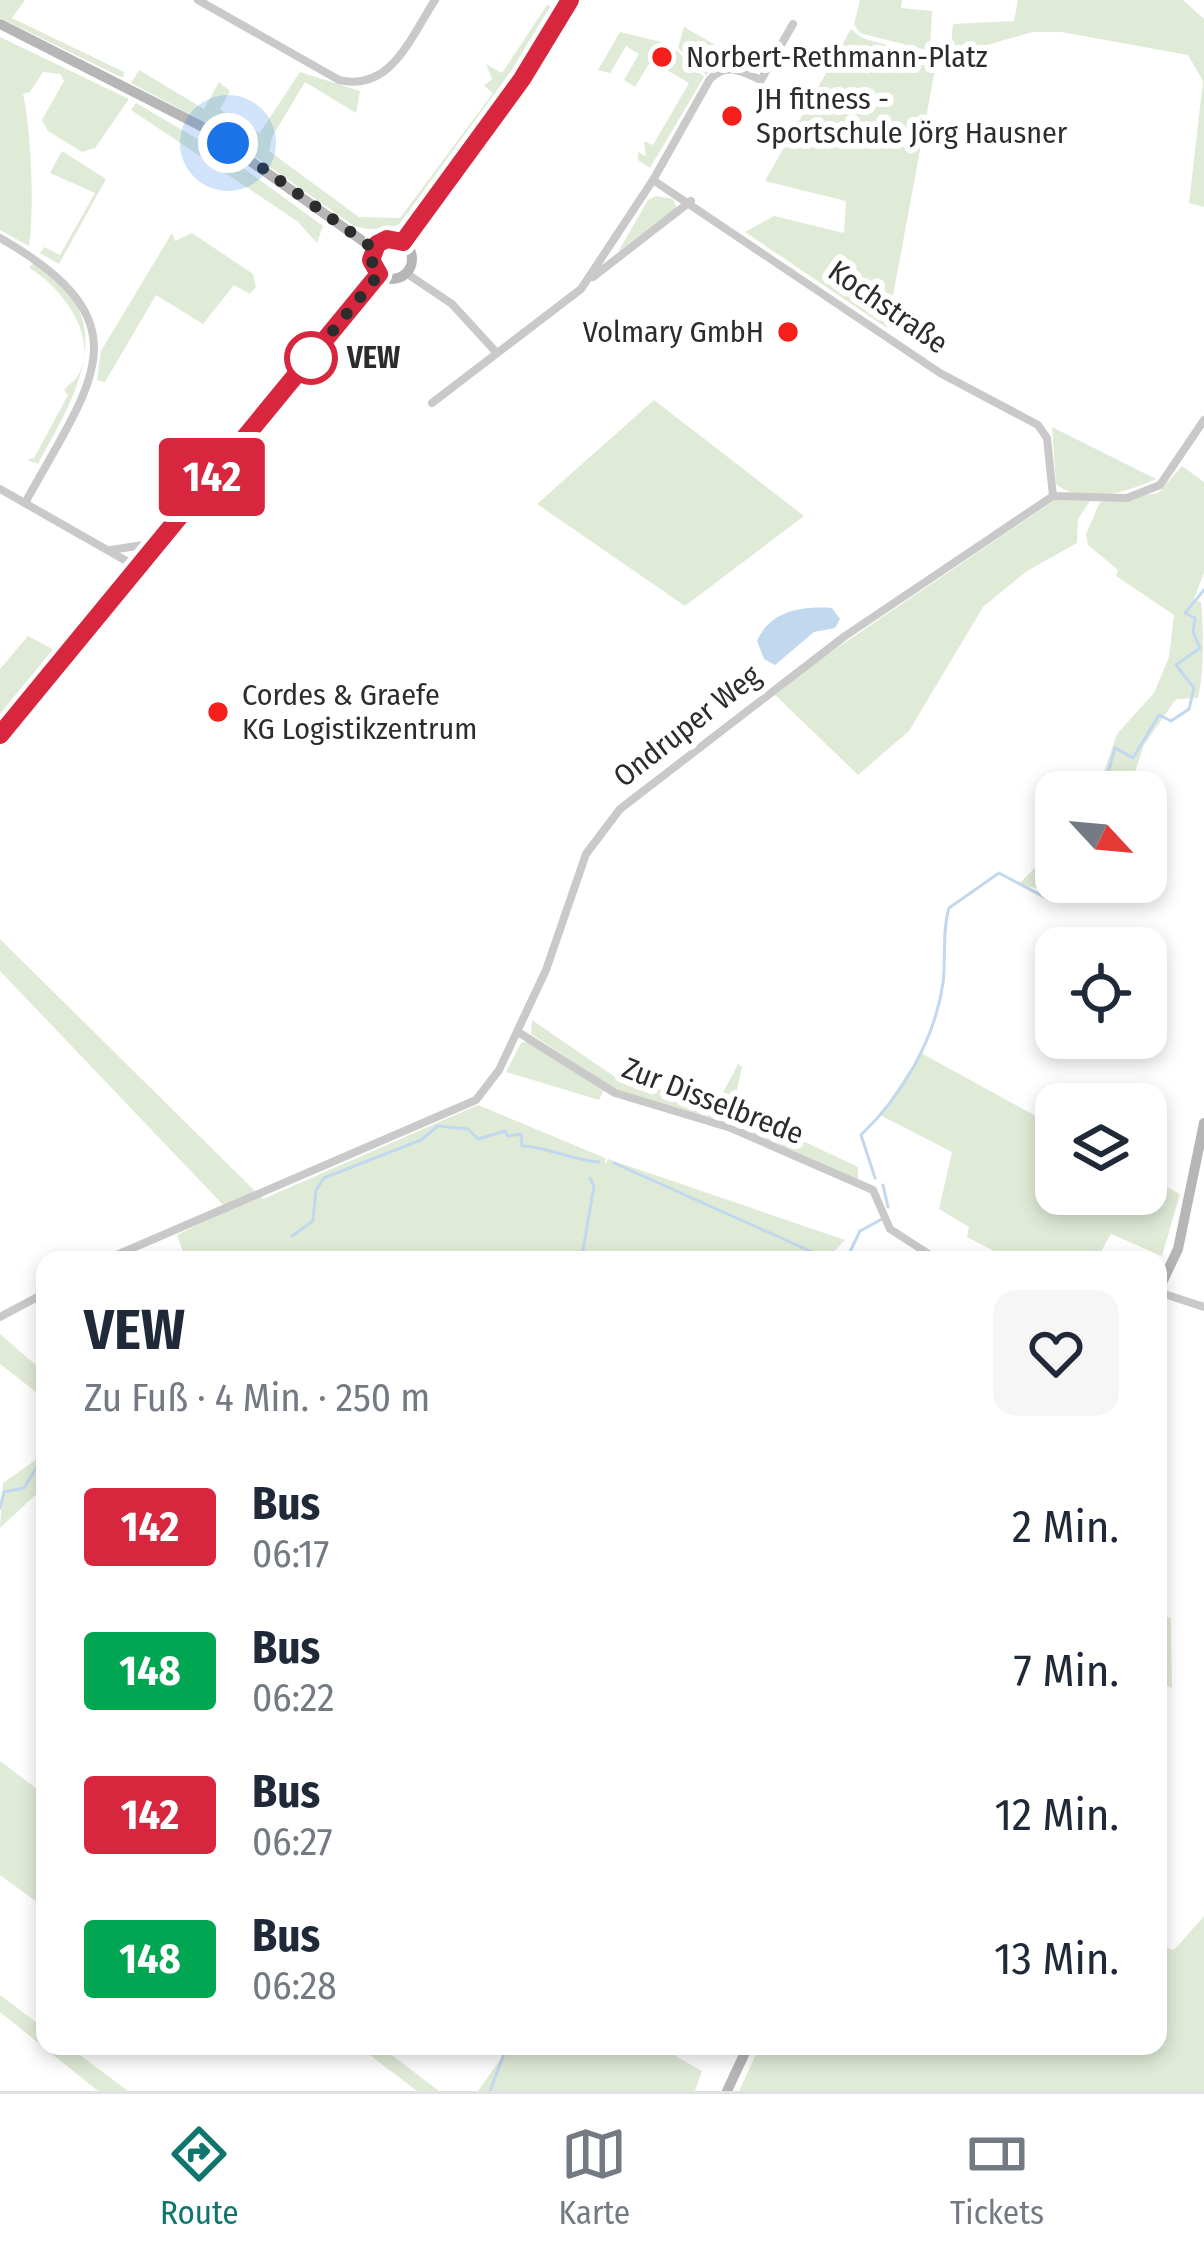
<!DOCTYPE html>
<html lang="de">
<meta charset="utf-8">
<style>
body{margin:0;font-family:"Fira Sans Condensed",sans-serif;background:#f6f6f7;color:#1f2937;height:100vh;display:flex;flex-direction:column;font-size:45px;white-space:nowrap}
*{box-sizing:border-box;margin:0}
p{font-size:39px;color:#747a83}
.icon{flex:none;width:66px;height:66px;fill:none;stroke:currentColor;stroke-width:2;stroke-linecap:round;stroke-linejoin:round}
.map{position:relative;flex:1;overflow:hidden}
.side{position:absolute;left:36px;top:1251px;width:1131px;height:804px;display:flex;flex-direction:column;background:#fff;border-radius:24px;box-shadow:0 6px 18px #0003}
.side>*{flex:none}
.badge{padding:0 24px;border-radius:9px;font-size:42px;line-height:78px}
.needle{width:78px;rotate:116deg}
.fabs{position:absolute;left:1035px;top:771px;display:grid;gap:24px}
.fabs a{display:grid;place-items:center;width:132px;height:132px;border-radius:24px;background:#fff;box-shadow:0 6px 18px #0003;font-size:60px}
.you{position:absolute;width:60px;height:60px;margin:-30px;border:9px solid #fff;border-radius:50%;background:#1a73e8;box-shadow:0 0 0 18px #1a73e833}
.map>.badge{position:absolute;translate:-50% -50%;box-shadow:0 0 0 6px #fff}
.round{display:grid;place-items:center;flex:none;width:126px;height:126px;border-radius:24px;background:#f6f6f7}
.summary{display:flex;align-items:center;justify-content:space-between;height:204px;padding:0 48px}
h1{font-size:57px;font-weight:700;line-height:90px}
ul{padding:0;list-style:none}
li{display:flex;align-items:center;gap:36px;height:144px;padding:0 48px}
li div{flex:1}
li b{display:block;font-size:45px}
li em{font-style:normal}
li .badge{min-width:132px;font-weight:700;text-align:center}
.tabs{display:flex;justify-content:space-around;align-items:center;height:168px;border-top:3px solid #e0e1e3;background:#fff;font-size:33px;color:#747a83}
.tabs a{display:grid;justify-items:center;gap:6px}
.tabs .selected{color:#0f766e}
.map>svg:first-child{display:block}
</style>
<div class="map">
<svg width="1204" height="2091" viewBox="0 0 1204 2091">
<rect width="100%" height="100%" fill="#fff"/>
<g fill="#e0ebd7">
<path d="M 0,0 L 25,0 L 12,18 L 124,72 L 123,78 L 0,18 Z"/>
<path d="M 860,0 L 902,0 L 901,8 L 932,11 L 930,51 L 860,33 L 854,24 Z"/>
<path d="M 1018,0 L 1183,0 L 1204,19 L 1204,207 L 1189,203 L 1203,81 L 1188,55 L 1061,32 L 1032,32 L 950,56 L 953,24 L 1014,21 Z"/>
<path d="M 547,5 L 553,7 L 549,18 C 510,79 462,175 406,220 C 393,231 367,231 354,226 L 210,125 L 131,83 L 139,70 L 204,109 L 219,82 L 230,91 L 220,109 L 236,121 L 245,118 L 259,134 L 300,72 L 360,91 L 356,113 L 305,82 L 272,137 L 269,151 L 359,217 L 400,218 L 493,93 L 484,86 L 492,79 L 486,64 L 502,73 Z"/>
<path d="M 684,27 L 759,70 L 759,72 L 722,61 L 706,75 L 678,48 Z"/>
<path d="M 851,29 L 862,38 L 937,59 L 887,328 L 745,232 L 774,216 L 844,233 L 846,201 L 765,181 Z"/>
<path d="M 620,32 L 662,42 L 635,87 L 624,80 L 639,54 L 626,46 L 610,73 L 598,70 Z"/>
<path d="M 0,37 L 129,99 L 95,148 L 82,152 L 48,131 L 42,120 L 64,81 L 60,74 L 43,72 L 30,92 L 23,94 C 31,126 35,215 29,246 L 0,230 Z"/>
<path d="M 676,50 L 704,77 L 650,168 L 638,160 L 638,152 L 646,156 L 644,141 L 653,145 L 689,83 L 665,69 Z"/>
<path d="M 136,103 L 227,156 L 323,226 L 317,243 L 297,221 L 131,110 Z"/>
<path d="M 62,151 L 106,179 L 59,264 L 40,253 L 44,247 L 60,255 L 95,193 L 50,173 Z"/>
<path d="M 656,196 L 673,199 L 677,208 L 618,252 L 648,200 Z"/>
<path d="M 172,233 L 175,241 L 192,233 L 253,274 L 256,287 L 250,294 L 234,285 L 203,324 L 156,295 L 105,382 L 97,380 L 101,351 Z"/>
<path d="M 33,263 C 125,316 76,395 38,464 L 27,460 L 34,458 L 68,395 L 64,390 C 68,385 73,382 77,377 C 102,339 60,285 29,268 Z"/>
<path d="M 654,400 L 804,516 L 685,606 L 537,504 Z"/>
<path d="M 1052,427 L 1156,479 C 1128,492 1082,506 1056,484 Z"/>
<path d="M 1182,466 L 1204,482 L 1204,573 L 1194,599 L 1201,602 C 1204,629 1204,672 1198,698 L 1176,699 L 1144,745 L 1128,792 L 1097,792 L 1117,734 L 1154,693 L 1169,657 L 1174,615 L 1116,576 L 1118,570 L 1088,545 L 1086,534 L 1100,502 L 1158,493 Z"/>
<path d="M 1055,500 L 1090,501 L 1078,519 L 1077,543 L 1027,571 L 983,607 L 909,731 L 858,775 L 772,692 Z"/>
<path d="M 28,636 L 56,651 L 0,723 L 0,669 Z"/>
<path d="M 1056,846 L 1056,882 L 1069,882 L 1063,892 L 1018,885 Z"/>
<path d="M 0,939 L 263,1199 L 478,1105 L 605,1158 L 605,1164 L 608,1159 L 845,1240 L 826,1260 L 186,1260 L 177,1235 L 228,1210 L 0,971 Z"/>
<path d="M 532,1020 L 618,1079 L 717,1104 L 738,1064 L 742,1067 L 733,1108 L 858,1167 L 858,1180 L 732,1124 L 616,1090 L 531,1034 Z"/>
<path d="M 528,1041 L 604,1090 L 599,1100 L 506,1072 L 521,1043 Z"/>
<path d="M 921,1053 L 1056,1127 L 1056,1194 L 1146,1194 L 1146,1176 L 1180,1194 L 1162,1256 L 1111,1234 L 1096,1260 L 1011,1260 L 967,1237 L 969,1227 L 939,1209 L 952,1152 L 880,1115 Z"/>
<path d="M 0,1334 L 45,1373 L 45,1399 L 0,1364 Z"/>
<path d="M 45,1443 L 45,1486 L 0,1528 L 3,1483 L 37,1459 Z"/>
<path d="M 1158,1615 L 1171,1618 L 1172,1688 L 1158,1682 Z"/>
<path d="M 0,1761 L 45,1795 L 45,1908 L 0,1875 Z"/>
<path d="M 1204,1916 L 1204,2091 L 739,2091 L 760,2046 L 1158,2046 L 1158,1945 L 1174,1950 Z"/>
<path d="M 0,1995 L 45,2029 L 45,2046 L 68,2046 L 128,2091 L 98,2091 L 0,2012 Z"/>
<path d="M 358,2046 L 380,2046 L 439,2091 L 417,2091 Z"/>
<path d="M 510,2046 L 658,2046 L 702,2071 L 695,2091 L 478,2091 Z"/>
</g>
<path fill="#c1d8ee" d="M 832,608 L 840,619 L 835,628 L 814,632 L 775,665 L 764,659 L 757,641 C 770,611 801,606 832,608 Z"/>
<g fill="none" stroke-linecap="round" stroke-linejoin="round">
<g stroke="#c1d8ee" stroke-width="3">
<path d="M 1121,792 L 1106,780 L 1115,748 L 1133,758 L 1159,715 L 1171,721 L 1189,709 L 1194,688 L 1176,665 L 1200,648 L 1193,632 L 1195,618 L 1185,613 L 1204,590"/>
<path d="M 1056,861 L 1042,871 L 1056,878"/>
<path d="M 614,1163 L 830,1260"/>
<path d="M 875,1178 L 861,1135 C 902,1096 935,1039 943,983 C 946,959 942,931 949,908 L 999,873 L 1048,899 L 1056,897 L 1058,882"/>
<path d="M 883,1185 L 888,1207"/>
<path d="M 292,1236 L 313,1221 L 316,1190 L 324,1178 L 421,1140 L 438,1126 L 468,1129 L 478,1139 L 505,1131 L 508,1136 L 521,1134 L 522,1146 C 548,1147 572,1160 599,1162"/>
<path d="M 583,1250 L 594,1186 L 590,1178"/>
<path d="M 266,1260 L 269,1255"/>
<path d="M 846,1260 L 860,1231 L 882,1219"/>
<path d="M 0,1508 L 4,1492 L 24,1488 L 45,1454"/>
<path d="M 490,2091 L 507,2046"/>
</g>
<g stroke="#c9c9c9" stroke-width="8">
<path d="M 198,0 L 339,80 C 391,92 410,38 435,0"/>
<path d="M 793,24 L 761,80 C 741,71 727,62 710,79 L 653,180 L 940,373 L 1038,425 L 1047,438 L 1053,496"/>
<path d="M 0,238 C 149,323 92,381 25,503"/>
<path d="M 406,273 L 452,304 L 496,352"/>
<path d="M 593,277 L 691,201"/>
<path d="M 432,403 L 581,289 L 653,180"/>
<path d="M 0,489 L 137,567"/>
<path d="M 111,550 L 143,545 L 164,533"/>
<path d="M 518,1032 L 615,1093 L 731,1128 L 873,1190 L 890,1229 L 938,1260"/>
<path d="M 105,1260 L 476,1100 L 499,1070 L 546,970 L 586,854 L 620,809 L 845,636 L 1053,496 L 1127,498 L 1160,485 L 1204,420"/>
<path d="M 1158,1292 L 1204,1307"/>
<path d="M 0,1317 L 45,1293"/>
</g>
<g stroke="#b6b6b6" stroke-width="10">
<path d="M 0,24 L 201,126 L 374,249"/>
<circle cx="392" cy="259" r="20"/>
<path d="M 403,242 L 522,79 L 570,0"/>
<path d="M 0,735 L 379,274"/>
<path d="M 1158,1291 L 1178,1249 L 1204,1123"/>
<path d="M 727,2091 L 748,2046"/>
</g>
</g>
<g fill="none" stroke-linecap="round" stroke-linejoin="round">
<g stroke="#fff" stroke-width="27">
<path id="line" d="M 0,735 L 379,274 L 371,260 L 377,244 L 387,239 L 403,242 L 522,79 L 570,0"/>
</g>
<use href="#line" stroke="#d7263d" stroke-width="18"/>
<path stroke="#2c2c2c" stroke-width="12" stroke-dasharray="0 21.6" d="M 228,143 L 374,249 L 371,260 L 379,274 L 311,358"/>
</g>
<g fill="#f51f1c" stroke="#fff" stroke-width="4.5">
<circle cx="662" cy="57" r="12"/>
<circle cx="732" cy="116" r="12"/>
<circle cx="788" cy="332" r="12"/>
<circle cx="218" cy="712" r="12"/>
</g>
<circle fill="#fff" stroke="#d7263d" stroke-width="6" cx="311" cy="358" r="24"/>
<g text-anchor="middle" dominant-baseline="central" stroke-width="12" stroke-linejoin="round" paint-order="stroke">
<g font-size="30" fill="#2c2c2c" stroke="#fff" text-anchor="start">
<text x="686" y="57">Norbert-Rethmann-Platz</text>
<text x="756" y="99">JH fitness -<tspan x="756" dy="34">Sportschule Jörg Hausner</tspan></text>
<text x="764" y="332" text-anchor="end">Volmary GmbH</text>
<text x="242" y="695">Cordes &amp; Graefe<tspan x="242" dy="34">KG Logistikzentrum</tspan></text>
</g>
<g font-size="30" fill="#2c2c2c" stroke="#fff">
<text transform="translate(888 307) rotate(35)">Kochstraße</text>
<text transform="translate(687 726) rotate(-38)">Ondruper Weg</text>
<text transform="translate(713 1101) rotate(21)">Zur Disselbrede</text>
</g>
<g font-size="30" font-weight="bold" fill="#2c2c2c" stroke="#fff" text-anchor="start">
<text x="347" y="358">VEW</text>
</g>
</g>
</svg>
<div class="fabs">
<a><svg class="needle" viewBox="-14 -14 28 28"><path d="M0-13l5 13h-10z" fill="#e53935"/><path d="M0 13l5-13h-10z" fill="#747a83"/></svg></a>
<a><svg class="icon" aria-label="locate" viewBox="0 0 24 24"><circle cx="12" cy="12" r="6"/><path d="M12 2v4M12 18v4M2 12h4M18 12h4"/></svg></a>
<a><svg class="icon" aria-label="layers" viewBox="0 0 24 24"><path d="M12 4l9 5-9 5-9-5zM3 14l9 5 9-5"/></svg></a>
</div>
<div class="you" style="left:228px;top:143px"></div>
<b class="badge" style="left:212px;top:477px;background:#d7263d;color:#fff">142</b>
<section class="side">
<div class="summary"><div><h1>VEW</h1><p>Zu Fuß · 4 Min. · 250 m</p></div><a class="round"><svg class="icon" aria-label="heart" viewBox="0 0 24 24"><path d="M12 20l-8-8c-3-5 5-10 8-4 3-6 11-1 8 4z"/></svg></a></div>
<ul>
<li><span class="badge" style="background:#d7263d;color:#fff">142</span><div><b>Bus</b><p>06:17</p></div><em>2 Min.</em></li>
<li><span class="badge" style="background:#00a651;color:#fff">148</span><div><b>Bus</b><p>06:22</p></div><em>7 Min.</em></li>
<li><span class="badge" style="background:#d7263d;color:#fff">142</span><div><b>Bus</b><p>06:27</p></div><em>12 Min.</em></li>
<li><span class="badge" style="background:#00a651;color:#fff">148</span><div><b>Bus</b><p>06:28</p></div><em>13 Min.</em></li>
</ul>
</section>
</div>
<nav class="tabs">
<a class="selected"><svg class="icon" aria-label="directions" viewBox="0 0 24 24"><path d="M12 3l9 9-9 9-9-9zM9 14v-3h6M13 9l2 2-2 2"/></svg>Route</a>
<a><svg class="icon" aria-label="map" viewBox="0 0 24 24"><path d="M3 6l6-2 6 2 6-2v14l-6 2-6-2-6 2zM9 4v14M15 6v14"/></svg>Karte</a>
<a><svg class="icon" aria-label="tickets" viewBox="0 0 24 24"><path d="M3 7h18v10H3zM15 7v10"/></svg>Tickets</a>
</nav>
